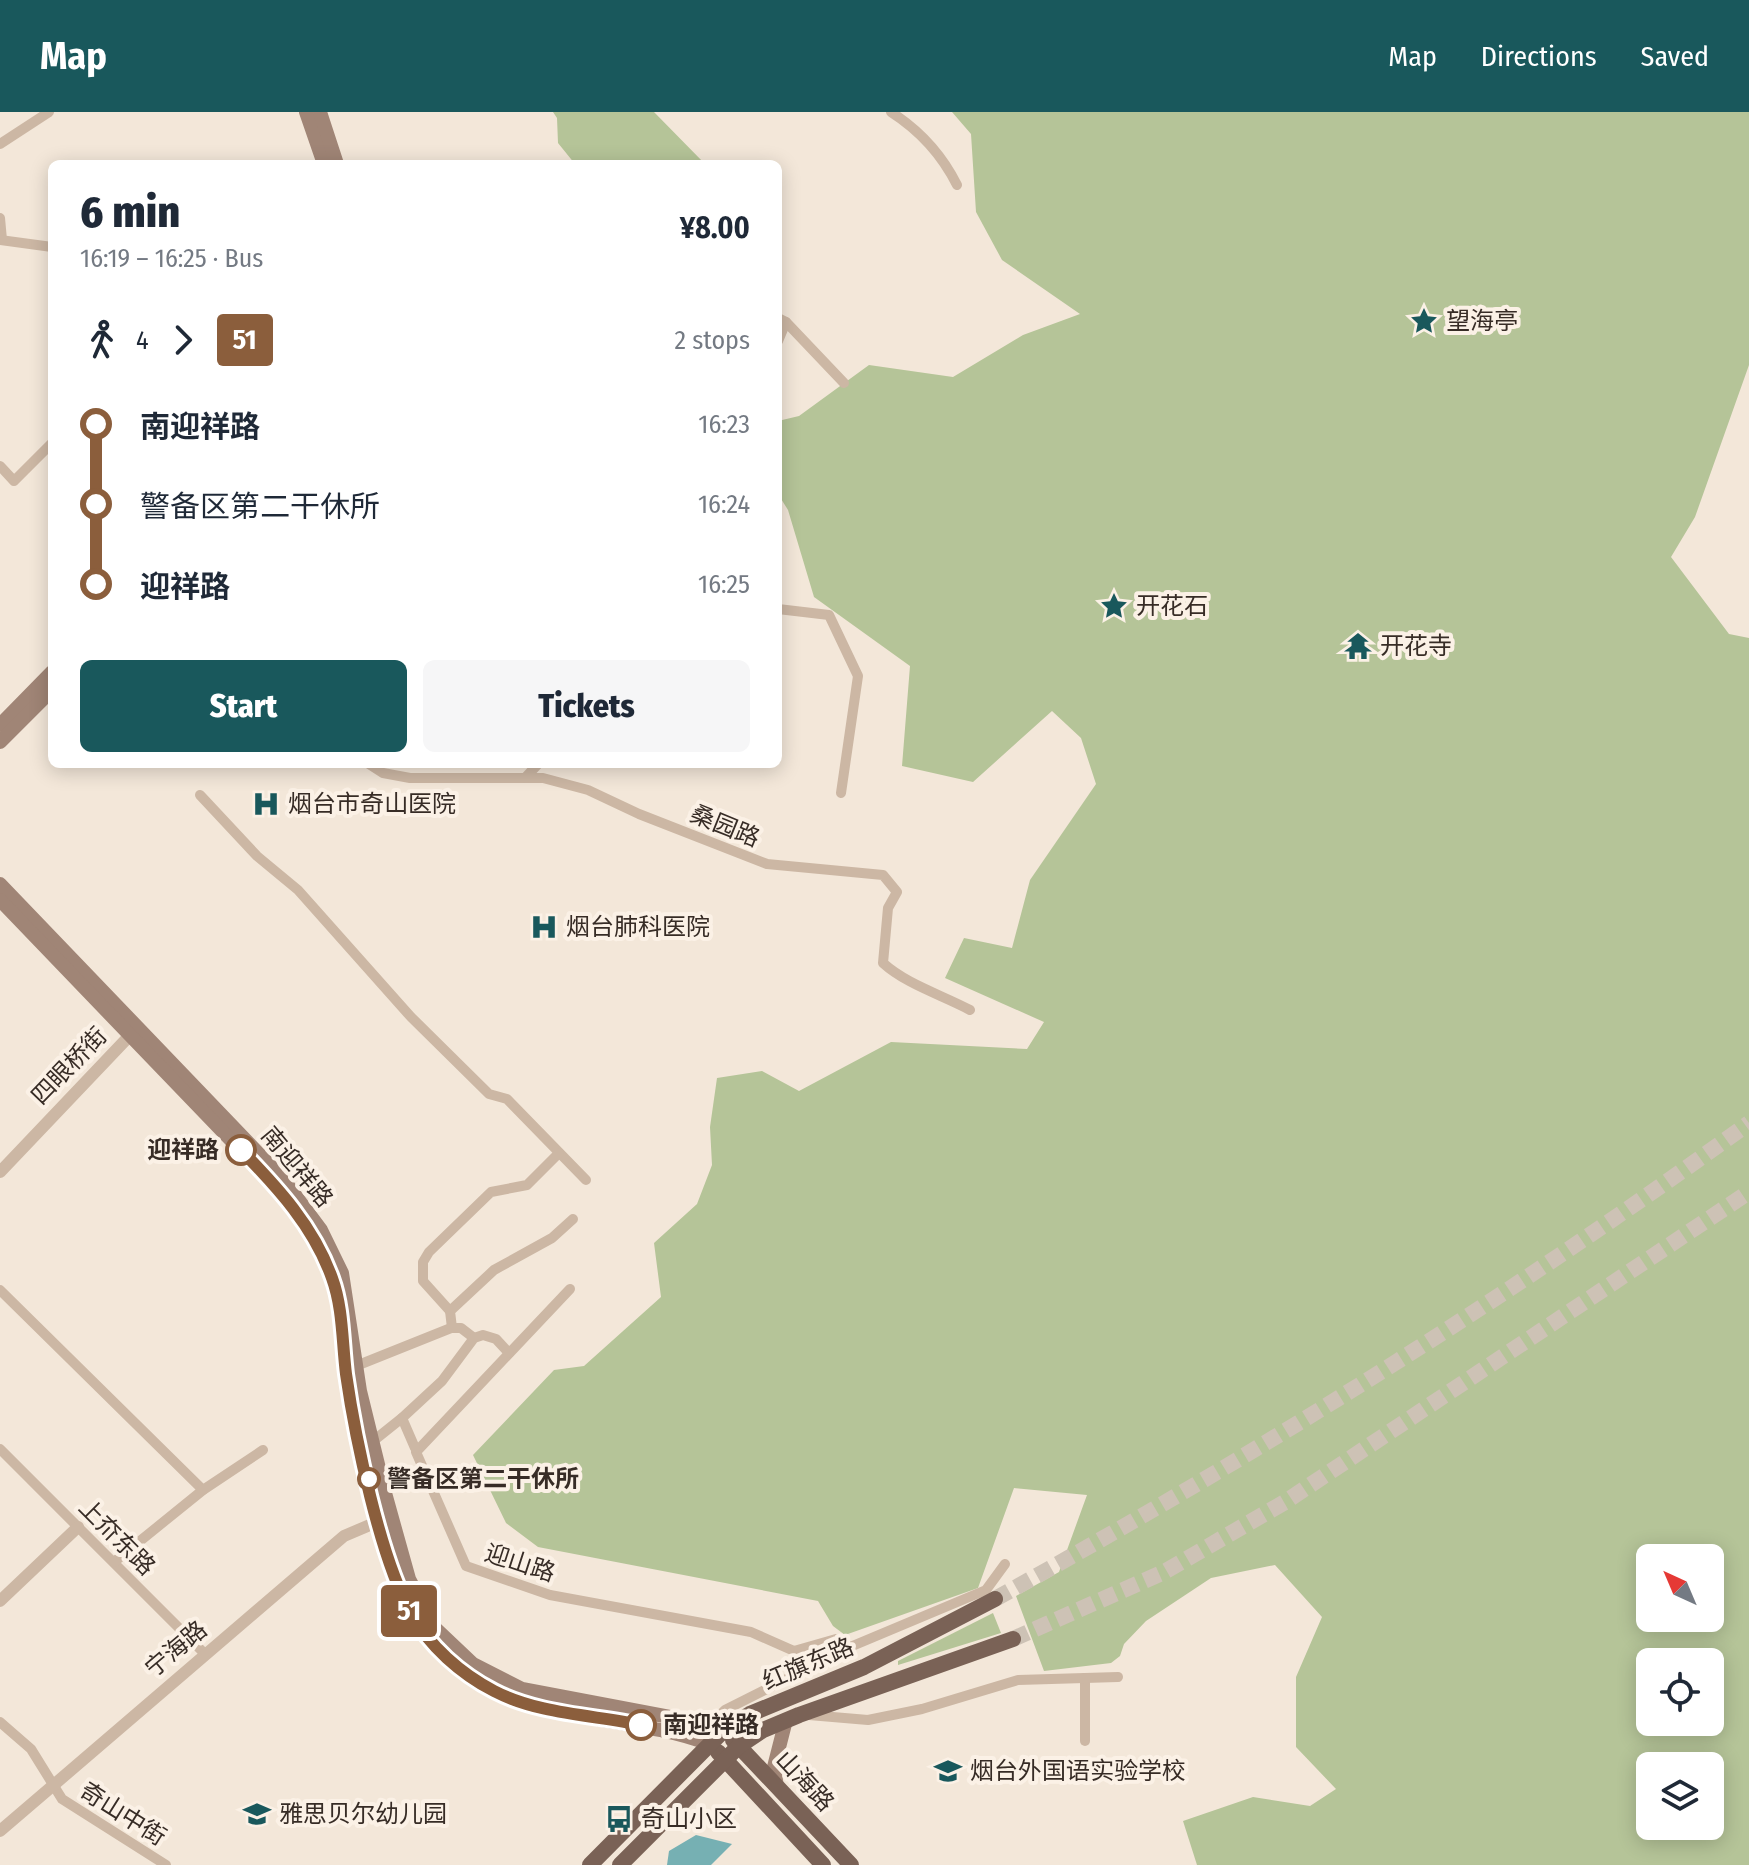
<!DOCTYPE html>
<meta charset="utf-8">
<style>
body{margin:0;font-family:"Fira Sans Condensed","Noto Sans SC",sans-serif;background:#f6f6f7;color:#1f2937;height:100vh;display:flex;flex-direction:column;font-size:30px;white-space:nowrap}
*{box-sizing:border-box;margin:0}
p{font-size:26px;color:#747a83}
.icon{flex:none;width:44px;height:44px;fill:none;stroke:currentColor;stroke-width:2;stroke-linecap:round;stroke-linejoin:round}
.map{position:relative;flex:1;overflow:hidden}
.drawer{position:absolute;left:48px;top:48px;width:734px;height:608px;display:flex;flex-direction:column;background:#fff;border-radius:12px;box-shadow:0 4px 20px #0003}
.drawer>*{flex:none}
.badge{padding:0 16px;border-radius:6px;font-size:28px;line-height:52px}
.needle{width:52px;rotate:316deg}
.fabs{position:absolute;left:1636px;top:1432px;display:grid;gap:16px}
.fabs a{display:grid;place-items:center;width:88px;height:88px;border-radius:12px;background:#fff;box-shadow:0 4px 20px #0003;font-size:40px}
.map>.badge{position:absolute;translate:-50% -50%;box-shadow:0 0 0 4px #fff}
.legs{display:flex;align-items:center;gap:12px;height:88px;padding:0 32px;font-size:26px}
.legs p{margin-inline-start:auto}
.headline{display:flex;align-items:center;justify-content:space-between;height:136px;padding:0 32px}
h1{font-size:44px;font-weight:800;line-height:60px}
.cta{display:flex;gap:16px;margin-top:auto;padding:16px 32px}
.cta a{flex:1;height:92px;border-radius:12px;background:#19585c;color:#fff;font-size:32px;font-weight:800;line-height:92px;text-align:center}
.cta a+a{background:#f6f6f7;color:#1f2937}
ul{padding:0 32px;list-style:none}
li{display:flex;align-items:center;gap:28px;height:80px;font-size:30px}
li i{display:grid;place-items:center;width:12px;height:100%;margin:0 10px;background:currentColor}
li i::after{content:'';width:20px;height:20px;margin:-10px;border:6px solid;border-radius:50%;background:#fff}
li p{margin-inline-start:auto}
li:first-child i{background:linear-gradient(#0000 50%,currentColor 0)}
li:last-child i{background:linear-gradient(currentColor 50%,#0000 0)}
header{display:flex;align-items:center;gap:48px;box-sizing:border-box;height:112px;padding:0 40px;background:#19585c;color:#fff}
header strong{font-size:38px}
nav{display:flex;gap:44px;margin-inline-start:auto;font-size:28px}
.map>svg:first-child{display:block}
</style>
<header>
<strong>Map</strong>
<nav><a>Map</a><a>Directions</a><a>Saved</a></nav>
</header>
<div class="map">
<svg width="1749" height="1753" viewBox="0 0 1749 1753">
<rect width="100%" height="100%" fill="#f3e7d9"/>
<g fill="#b5c498" fill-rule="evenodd">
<path d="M 553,0 L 654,0 L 705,52 L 575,52 L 558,31 L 557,6 Z"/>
<path d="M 952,0 L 1749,0 L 1749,253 L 1695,405 L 1671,445 L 1729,522 L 1749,526 L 1749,1753 L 1197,1753 L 1183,1709 L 1253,1685 L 1310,1694 L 1336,1677 L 1296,1635 L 1296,1565 L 1322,1505 L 1275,1453 L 1211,1466 L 1146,1509 L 1124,1532 L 1120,1544 L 1111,1551 L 1044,1559 L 1016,1484 L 1059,1460 L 1087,1383 L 1014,1376 L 978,1476 L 845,1523 L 833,1514 L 818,1489 L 538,1435 L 506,1411 L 473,1343 L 554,1258 L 584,1254 L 661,1185 L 654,1131 L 697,1092 L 712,1053 L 710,1015 L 717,966 L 762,959 L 799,979 L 891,930 L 1027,937 L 1044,910 L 945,866 L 964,826 L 1012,836 L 1030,768 L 1096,672 L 1081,626 L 1052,599 L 973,670 L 902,654 L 910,554 L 814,485 L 788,398 L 778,382 L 778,309 L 799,304 L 869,253 L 953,265 L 1023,223 L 1080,202 L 1002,148 L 976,100 L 971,22 ZM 1650,1446 L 1710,1446 L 1710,1506 L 1650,1506 ZM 1650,1550 L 1710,1550 L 1710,1610 L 1650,1610 ZM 1650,1654 L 1710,1654 L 1710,1714 L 1650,1714 Z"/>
<path d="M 993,1501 L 1001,1521 L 898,1553 L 898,1549 Z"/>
</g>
<path fill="#76b0b3" d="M 696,1723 L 732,1732 L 711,1753 L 667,1753 L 669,1739 Z"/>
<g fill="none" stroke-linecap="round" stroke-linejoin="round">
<g stroke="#cdc2b5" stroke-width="16" stroke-dasharray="16 8" stroke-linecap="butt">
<path d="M 995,1487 C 1256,1343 1508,1186 1749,1011"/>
<path d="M 1013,1527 L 1164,1460 L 1285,1390 L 1749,1080"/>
</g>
<g stroke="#ccb7a4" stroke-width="10">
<path d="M 891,0 C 919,18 942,43 957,73"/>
<path d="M 0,32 L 49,0"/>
<path d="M 0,106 L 2,128"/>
<path d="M 0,128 L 52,135"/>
<path d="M 778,206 L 786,210 L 844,271"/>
<path d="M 778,229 L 786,210"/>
<path d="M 0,354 L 14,369 L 52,331"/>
<path d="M 778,497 L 829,503 L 858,564 L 841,681"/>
<path d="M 369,652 L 383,661 L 410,666 L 543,666 L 588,678 L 639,702 L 767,752 L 883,763 L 897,780 L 888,796 L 883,851 C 906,872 942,883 970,898"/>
<path d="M 525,666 L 538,652"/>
<path d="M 200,683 L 257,744 L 298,778 L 411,905 L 489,982 L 507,987 L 586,1068"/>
<path d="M 570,1177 L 416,1340 L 466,1454 L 550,1483 L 751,1520 L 794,1539 L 836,1527 L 850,1535"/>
<path d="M 0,1178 L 203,1378"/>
<path d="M 450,1199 L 423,1169 L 423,1150 L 429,1140 L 491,1080 L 527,1073 L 559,1041"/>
<path d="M 452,1216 L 450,1199 L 494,1158 L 552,1126 L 573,1107"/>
<path d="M 351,1256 L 451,1216 L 461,1216 L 474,1226"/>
<path d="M 372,1330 L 402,1306"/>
<path d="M 415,1336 L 402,1306 L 442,1269 L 474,1226 L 483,1223 L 496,1227 L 509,1241"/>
<path d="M 0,1337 L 205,1542"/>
<path d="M 114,1450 L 203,1378 L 263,1338"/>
<path d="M 1085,1566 L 1085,1629"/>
<path d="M 809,1603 L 868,1608 L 922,1597 L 1018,1568 L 1118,1565"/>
<path d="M 0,1610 L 31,1637 L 62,1687 L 166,1753"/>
<path d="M 723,1619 L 716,1613 L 716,1607 L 725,1598 L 850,1535 L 986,1478 L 1005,1452"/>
</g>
<g stroke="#ccb7a4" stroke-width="12">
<path d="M 0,1060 L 136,917"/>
<path d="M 0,1489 L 78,1415"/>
<path d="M 0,1719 L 344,1424 L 384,1407"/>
</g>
<g stroke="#a08576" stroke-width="14">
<path d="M 306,0 L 324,52"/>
<path d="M 320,0 L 337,52"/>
<path d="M 0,613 L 52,560"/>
<path d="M 0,630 L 52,578"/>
<path d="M 0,772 L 283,1067 L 321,1118 L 342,1161 L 360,1279 L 385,1381 L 409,1467 L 435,1516 L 473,1552 L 522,1577 L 675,1606 L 723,1619"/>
<path d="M 0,788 L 275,1074 C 299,1101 320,1132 332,1166 C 343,1196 342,1230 346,1261 C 355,1326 380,1444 410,1500 C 428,1534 460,1561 493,1578 C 551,1610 643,1606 709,1632"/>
<path d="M 777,1675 L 774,1655 L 786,1608"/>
</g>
<g stroke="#7a6256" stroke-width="16">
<path d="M 733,1628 L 851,1753"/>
<path d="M 718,1640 L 823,1753"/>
<path d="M 590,1753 L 723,1619 L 750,1602 L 864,1555 L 995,1487"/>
<path d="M 620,1753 L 739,1634 L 763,1618 L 799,1603 L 1013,1527"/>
</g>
</g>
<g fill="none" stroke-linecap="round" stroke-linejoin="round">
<g stroke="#fff" stroke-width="18">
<path id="line-1" d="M 241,1038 C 278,1076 314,1115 332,1166 C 343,1196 342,1230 346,1262 C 355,1325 380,1446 411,1501 C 429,1534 461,1562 494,1579 C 538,1602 593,1603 641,1613"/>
</g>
<use href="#line-1" stroke="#8b5e3c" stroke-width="12"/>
</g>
<defs>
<g id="sight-bare" transform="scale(2.16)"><path d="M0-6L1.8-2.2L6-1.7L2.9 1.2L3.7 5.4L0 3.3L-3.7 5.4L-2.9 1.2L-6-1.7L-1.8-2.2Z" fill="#19585c" stroke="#fbf1e6" stroke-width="2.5" paint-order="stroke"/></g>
<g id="temple-bare" transform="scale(2.16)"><path d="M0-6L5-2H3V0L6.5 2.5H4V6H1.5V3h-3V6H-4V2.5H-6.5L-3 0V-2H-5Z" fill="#19585c" stroke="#fbf1e6" stroke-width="2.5" paint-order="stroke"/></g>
<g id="hospital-bare" transform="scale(2.16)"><path d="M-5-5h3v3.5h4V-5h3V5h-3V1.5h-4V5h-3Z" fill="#19585c" stroke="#fbf1e6" stroke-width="2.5" paint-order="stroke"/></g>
<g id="school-bare" transform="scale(2.16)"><path d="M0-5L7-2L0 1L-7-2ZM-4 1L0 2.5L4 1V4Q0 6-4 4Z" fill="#19585c" stroke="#fbf1e6" stroke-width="2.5" paint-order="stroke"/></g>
<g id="bus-bare" transform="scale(2.16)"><path d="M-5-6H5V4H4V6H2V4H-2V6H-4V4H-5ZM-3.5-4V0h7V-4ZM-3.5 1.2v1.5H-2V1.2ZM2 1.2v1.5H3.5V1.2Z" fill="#19585c" stroke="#fbf1e6" stroke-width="2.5" paint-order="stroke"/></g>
</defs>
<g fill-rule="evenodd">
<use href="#sight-bare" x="1424" y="209"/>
<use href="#sight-bare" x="1114" y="494"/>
<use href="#temple-bare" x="1358" y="534"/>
<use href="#hospital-bare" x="266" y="692"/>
<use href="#hospital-bare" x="544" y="815"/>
<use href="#school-bare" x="948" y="1659"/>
<use href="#school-bare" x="257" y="1702"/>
<use href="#bus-bare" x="619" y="1707"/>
</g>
<g fill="#fff" stroke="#8b5e3c" stroke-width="4">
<circle cx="241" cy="1038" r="14"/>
<circle cx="369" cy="1367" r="10"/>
<circle cx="641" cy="1613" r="14"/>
</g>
<g text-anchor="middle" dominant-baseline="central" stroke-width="8" stroke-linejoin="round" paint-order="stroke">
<g font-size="24" fill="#372c26" stroke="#fbf1e6" text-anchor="start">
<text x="1446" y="209">望海亭</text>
<text x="1136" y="494">开花石</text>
<text x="1380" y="534">开花寺</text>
<text x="288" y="692">烟台市奇山医院</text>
<text x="566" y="815">烟台肺科医院</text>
<text x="970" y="1659">烟台外国语实验学校</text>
<text x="279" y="1702">雅思贝尔幼儿园</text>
<text x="641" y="1707">奇山小区</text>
</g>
<g font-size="24" fill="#372c26" stroke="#fbf1e6">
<text transform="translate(725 714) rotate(22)">桑园路</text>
<text transform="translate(69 954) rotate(-46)">四眼桥街</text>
<text transform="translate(297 1055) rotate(50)">南迎祥路</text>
<text transform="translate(117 1425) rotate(45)">上夼东路</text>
<text transform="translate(520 1451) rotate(18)">迎山路</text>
<text transform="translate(176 1537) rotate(-40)">宁海路</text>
<text transform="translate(808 1552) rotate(-23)">红旗东路</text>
<text transform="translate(805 1669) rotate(47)">山海路</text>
<text transform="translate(123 1702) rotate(32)">奇山中街</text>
</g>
<g font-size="24" font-weight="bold" fill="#372c26" stroke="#fbf1e6" text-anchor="start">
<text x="219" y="1038" text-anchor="end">迎祥路</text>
<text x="387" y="1367">警备区第二干休所</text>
<text x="663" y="1613">南迎祥路</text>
</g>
</g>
</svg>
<div class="fabs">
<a><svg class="needle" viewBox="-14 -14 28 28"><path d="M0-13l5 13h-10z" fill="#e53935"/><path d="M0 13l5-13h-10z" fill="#747a83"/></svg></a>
<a><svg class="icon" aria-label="locate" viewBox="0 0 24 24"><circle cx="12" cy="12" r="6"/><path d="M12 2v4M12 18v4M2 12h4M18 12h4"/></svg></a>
<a><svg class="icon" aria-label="layers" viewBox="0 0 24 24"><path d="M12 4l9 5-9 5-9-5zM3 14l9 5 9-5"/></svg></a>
</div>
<b class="badge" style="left:409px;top:1499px;background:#8b5e3c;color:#fff">51</b>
<section class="drawer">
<div class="headline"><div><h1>6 min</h1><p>16:19 – 16:25 · Bus</p></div><b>¥8.00</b></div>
<div class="legs"><svg class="icon" aria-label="walk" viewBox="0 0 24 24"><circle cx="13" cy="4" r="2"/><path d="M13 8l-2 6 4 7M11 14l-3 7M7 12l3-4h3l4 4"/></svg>4<svg class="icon" aria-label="forward" viewBox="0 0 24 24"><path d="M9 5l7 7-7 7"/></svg><b class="badge" style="background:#8b5e3c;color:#fff">51</b><p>2 stops</p></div>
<ul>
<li><i style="color:#8b5e3c"></i><b>南迎祥路</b><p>16:23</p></li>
<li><i style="color:#8b5e3c"></i><span>警备区第二干休所</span><p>16:24</p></li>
<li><i style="color:#8b5e3c"></i><b>迎祥路</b><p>16:25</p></li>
</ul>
<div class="cta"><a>Start</a><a>Tickets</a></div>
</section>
</div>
